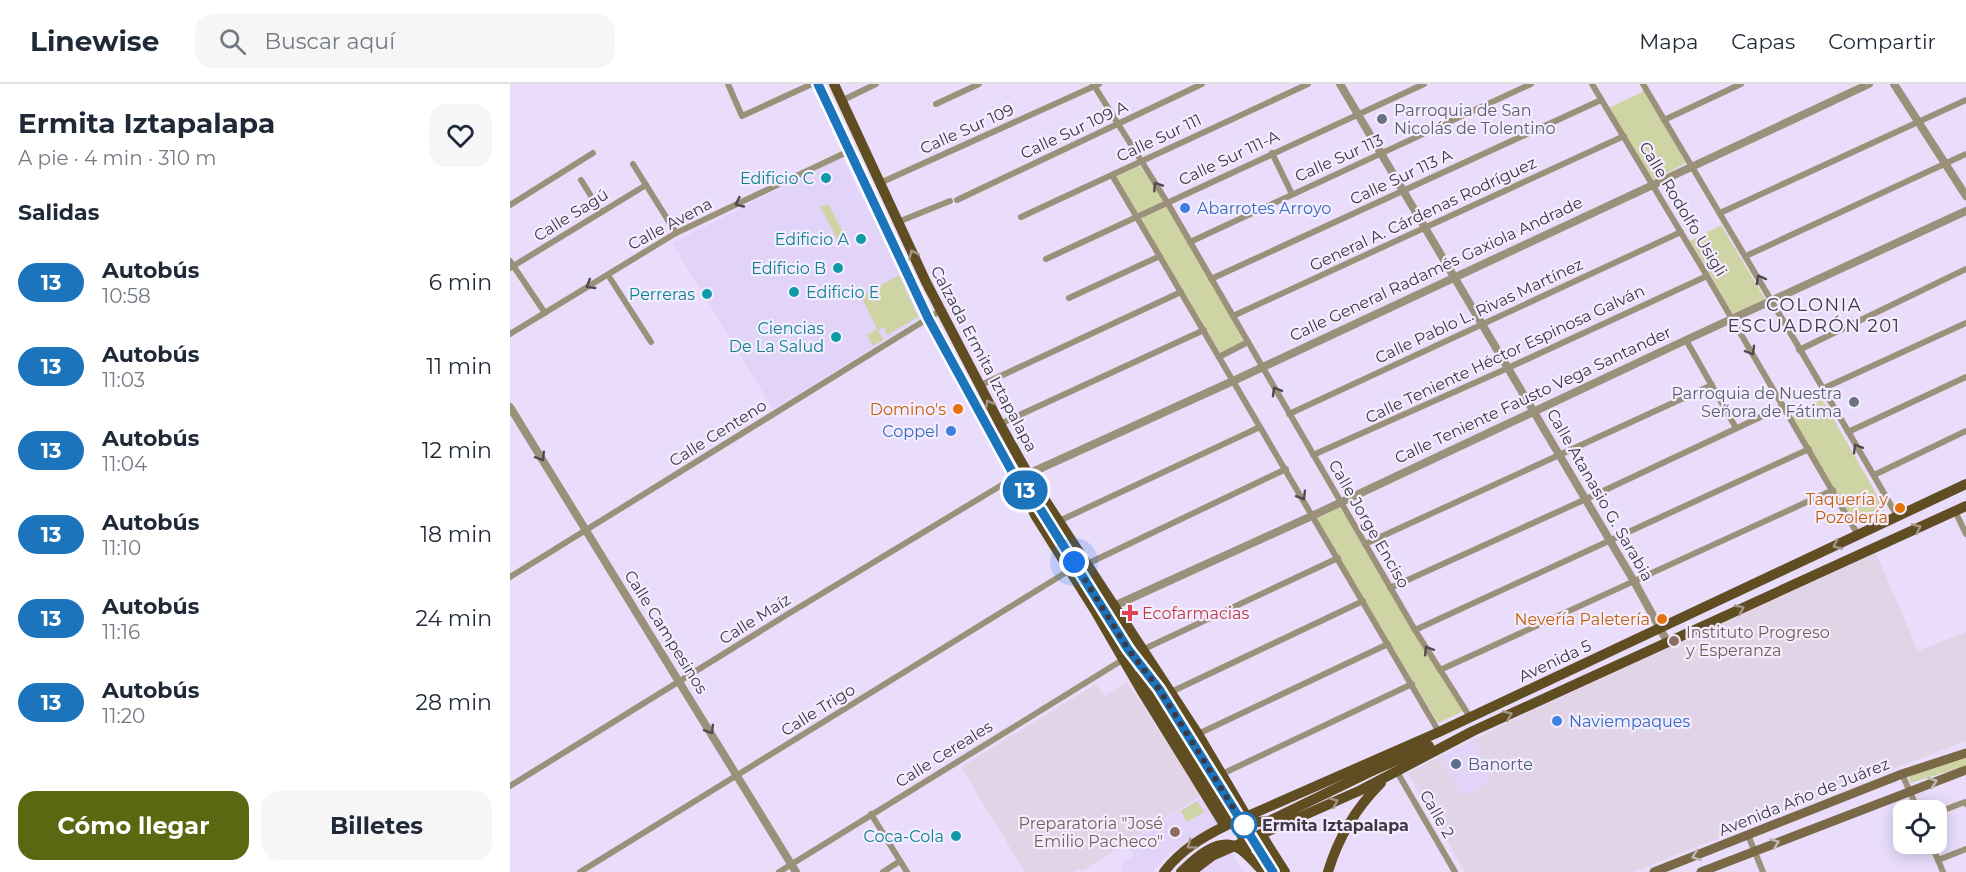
<!DOCTYPE html>
<html lang="es">
<meta charset="utf-8">
<style>
body{margin:0;font-family:Montserrat,sans-serif;background:#f6f6f7;color:#1f2937;height:100vh;display:flex;flex-direction:column;font-size:22px;white-space:nowrap}
*{box-sizing:border-box;margin:0}
p{font-size:20px;color:#747a83}
.icon{flex:none;width:33px;height:33px;fill:none;stroke:currentColor;stroke-width:2;stroke-linecap:round;stroke-linejoin:round}
.map{position:relative;flex:1;overflow:hidden}
.details{display:flex;flex-direction:column;background:#fff;width:510px}
.details>*{flex:none}
.badge{padding:0 12px;border-radius:20px;font-size:21px;line-height:39px}
.fabs{position:absolute;left:1383px;top:716px;display:grid;gap:12px}
.fabs a{display:grid;place-items:center;width:54px;height:54px;border-radius:12px;background:#fff;box-shadow:0 3px 15px #0003;font-size:30px}
.you{position:absolute;width:30px;height:30px;margin:-15px;border:4px solid #fff;border-radius:50%;background:#1a73e8;box-shadow:0 0 0 9px #1a73e833}
.map>.badge{position:absolute;translate:-50% -50%;box-shadow:0 0 0 3px #fff}
h2{padding:0 18px;font-size:22px;line-height:54px}
.round{display:grid;place-items:center;flex:none;width:63px;height:63px;border-radius:18px;background:#f6f6f7}
.overview{display:flex;align-items:center;justify-content:space-between;height:102px;padding:0 18px}
h1{font-size:28px;font-weight:700;line-height:45px}
.button{display:flex;gap:12px;margin-top:auto;padding:12px 18px}
.button a{flex:1;height:69px;border-radius:18px;background:#596912;color:#fff;font-size:24px;font-weight:700;line-height:69px;text-align:center}
.button a+a{background:#f6f6f7;color:#1f2937}
ul{padding:0;list-style:none}
li{display:flex;align-items:center;gap:18px;height:84px;padding:0 18px}
li div{flex:1}
li b{display:block;font-size:22px}
li em{font-style:normal}
li .badge{min-width:66px;font-weight:700;text-align:center}
header{display:flex;align-items:center;gap:36px;box-sizing:border-box;height:84px;padding:0 30px;background:#fff;border-bottom:2px solid #e0e1e3}
header strong{font-size:28px}
nav{display:flex;gap:33px;margin-inline-start:auto;font-size:21px}
.search{width:420px;height:54px;background:#f6f6f7;display:flex;align-items:center;gap:15px;box-sizing:border-box;padding:0 21px;border-radius:18px;color:#747a83;font-size:22px}
main{display:flex;flex:1;min-height:0}
.map>svg:first-child{display:block}
</style>
<header>
<strong>Linewise</strong>
<div class="search"><svg class="icon" aria-label="search" viewBox="0 0 24 24"><circle cx="10" cy="10" r="6"/><path d="M15 15l6 6"/></svg>Buscar aquí</div>
<nav><a>Mapa</a><a>Capas</a><a>Compartir</a></nav>
</header>
<main>
<section class="details">
<div class="overview"><div><h1>Ermita Iztapalapa</h1><p>A pie · 4 min · 310 m</p></div><a class="round"><svg class="icon" aria-label="heart" viewBox="0 0 24 24"><path d="M12 20l-8-8c-3-5 5-10 8-4 3-6 11-1 8 4z"/></svg></a></div>
<h2>Salidas</h2>
<ul>
<li><span class="badge" style="background:#1c75bc;color:#fff">13</span><div><b>Autobús</b><p>10:58</p></div><em>6 min</em></li>
<li><span class="badge" style="background:#1c75bc;color:#fff">13</span><div><b>Autobús</b><p>11:03</p></div><em>11 min</em></li>
<li><span class="badge" style="background:#1c75bc;color:#fff">13</span><div><b>Autobús</b><p>11:04</p></div><em>12 min</em></li>
<li><span class="badge" style="background:#1c75bc;color:#fff">13</span><div><b>Autobús</b><p>11:10</p></div><em>18 min</em></li>
<li><span class="badge" style="background:#1c75bc;color:#fff">13</span><div><b>Autobús</b><p>11:16</p></div><em>24 min</em></li>
<li><span class="badge" style="background:#1c75bc;color:#fff">13</span><div><b>Autobús</b><p>11:20</p></div><em>28 min</em></li>
</ul>
<div class="button"><a>Cómo llegar</a><a>Billetes</a></div>
</section>
<div class="map">
<svg width="1456" height="788" viewBox="0 0 1456 788">
<rect width="100%" height="100%" fill="#e9ddfb"/>
<g fill="#e2d3f8">
<path d="M 332,73 L 411,234 L 263,325 L 162,159 Z"/>
<path d="M 965,655 L 982,695 L 954,713 L 929,673 Z"/>
<path d="M 693,712 L 708,735 L 707,740 L 681,755 L 656,772 L 642,788 L 612,788 L 612,780 L 624,772 L 617,760 Z"/>
<path d="M 720,768 L 733,788 L 685,788 L 688,785 Z"/>
</g>
<g fill="#e1d4e7">
<path d="M 1366,469 L 1408,567 L 1456,548 L 1456,657 L 1390,682 L 1123,788 L 955,788 L 897,689 L 929,673 L 954,713 L 982,695 L 965,655 L 1017,629 Z"/>
<path d="M 617,598 L 692,711 L 572,787 L 570,785 L 564,788 L 515,788 L 451,683 L 586,600 L 594,612 Z"/>
</g>
<g fill="#cfd4a5">
<path d="M 1134,7 L 1176,79 L 1142,97 L 1099,24 Z"/>
<path d="M 628,80 L 657,118 L 697,188 L 734,258 L 711,270 L 606,92 Z"/>
<path d="M 318,120 L 336,154 L 329,158 L 310,123 Z"/>
<path d="M 1211,141 L 1255,215 L 1223,230 L 1180,157 Z"/>
<path d="M 389,191 L 408,233 L 377,251 L 374,243 L 368,246 L 373,256 L 363,262 L 357,251 L 367,245 L 351,212 Z"/>
<path d="M 1312,315 L 1375,425 L 1346,442 L 1282,333 Z"/>
<path d="M 830,423 L 902,545 L 954,627 L 928,639 L 806,435 Z"/>
<path d="M 1456,671 L 1456,682 L 1400,699 L 1399,691 Z"/>
<path d="M 687,717 L 694,728 L 677,738 L 671,727 Z"/>
</g>
<g fill="none" stroke-linecap="round" stroke-linejoin="round">
<g stroke="#9b917a" stroke-width="6">
<path d="M 218,0 L 232,32 L 302,0"/>
<path d="M 583,0 L 657,118 L 905,546 L 960,633"/>
<path d="M 1082,0 L 1197,192 L 1348,451"/>
<path d="M 1133,0 C 1218,144 1304,287 1387,432"/>
<path d="M 331,17 L 366,0"/>
<path d="M 426,20 L 469,0"/>
<path d="M 1154,36 L 1231,0"/>
<path d="M 762,69 L 782,110"/>
<path d="M 123,80 L 166,149"/>
<path d="M 602,91 L 929,648"/>
<path d="M 71,96 L 91,128"/>
<path d="M 370,99 L 589,0"/>
<path d="M 447,116 L 692,0"/>
<path d="M 0,121 L 83,69"/>
<path d="M 1210,129 L 1456,16"/>
<path d="M 511,133 L 798,0"/>
<path d="M 388,138 L 440,117"/>
<path d="M 680,158 L 1021,0"/>
<path d="M 1236,172 L 1456,70"/>
<path d="M 536,175 L 914,0"/>
<path d="M 0,177 L 35,229"/>
<path d="M 0,184 L 136,101"/>
<path d="M 98,191 L 141,258"/>
<path d="M 701,195 L 1091,16"/>
<path d="M 559,214 L 650,172"/>
<path d="M 723,232 L 1114,52"/>
<path d="M 0,250 L 166,149 L 339,67"/>
<path d="M 1176,256 L 1226,344"/>
<path d="M 1289,266 L 1456,185"/>
<path d="M 709,273 L 738,258"/>
<path d="M 469,302 L 671,208"/>
<path d="M 1312,305 L 1456,239"/>
<path d="M 779,330 L 1171,148"/>
<path d="M 490,340 L 694,246"/>
<path d="M 1338,348 L 1456,293"/>
<path d="M 803,371 L 998,284 L 1197,192"/>
<path d="M 1364,391 L 1456,347"/>
<path d="M 1445,427 L 1456,450"/>
<path d="M 549,437 L 750,343"/>
<path d="M 855,460 L 1202,301"/>
<path d="M 577,480 L 776,385"/>
<path d="M 0,493 L 430,227"/>
<path d="M 880,504 L 1076,415 L 1274,322"/>
<path d="M 905,546 L 1299,365"/>
<path d="M 632,566 L 828,474"/>
<path d="M 930,586 L 1323,406"/>
<path d="M 661,608 L 853,517"/>
<path d="M 688,650 L 878,560"/>
<path d="M 886,686 L 945,788"/>
<path d="M 712,690 L 902,600"/>
<path d="M 1392,690 L 1408,726"/>
<path d="M 0,702 L 278,530 L 505,393"/>
<path d="M 1426,729 L 1455,718 L 1456,720"/>
<path d="M 361,730 L 397,788"/>
<path d="M 1238,751 L 1253,788"/>
<path d="M 1421,759 L 1433,788"/>
<path d="M 1428,776 L 1456,765"/>
<path d="M 70,788 L 560,486"/>
<path d="M 269,788 L 614,575"/>
<path d="M 373,788 L 390,777"/>
</g>
<g stroke="#9b917a" stroke-width="8">
<path d="M 830,0 L 1125,499 L 1158,559"/>
<path d="M 1384,0 L 1456,112"/>
<path d="M 0,323 L 286,788"/>
<path d="M 505,393 L 518,390 L 723,297 L 1359,0"/>
<path d="M 604,522 L 804,431 L 1176,256 L 1456,127"/>
</g>
<g stroke="#796947" stroke-width="9">
<path d="M 1144,788 L 1392,690 L 1456,669"/>
<path d="M 1191,788 L 1456,686"/>
</g>
<g stroke="#604d21" stroke-width="10">
<path d="M 308,0 L 419,234 L 512,403 L 525,431 L 584,525 L 631,606 L 715,742"/>
<path d="M 324,0 L 416,198 L 490,340 L 518,390 L 688,650 L 737,733"/>
<path d="M 862,687 L 919,662"/>
<path d="M 751,750 L 775,788"/>
<path d="M 654,788 C 671,766 691,754 715,742 L 929,648 L 1456,400"/>
<path d="M 681,788 L 702,772 L 851,706 L 963,647 L 1456,422"/>
<path d="M 818,788 C 828,754 846,724 871,699"/>
</g>
<g stroke="#604d21" stroke-width="10">
<path d="M 531,426 L 618,565 L 649,605 L 763,788"/>
<path d="M 631,589 L 639,606 L 739,763"/>
<path d="M 727,727 L 747,738 L 759,737 L 862,687"/>
<path d="M 671,788 C 685,774 709,751 730,765 C 739,771 746,781 754,788"/>
</g>
</g>
<defs><path id="oneway-chevron" d="M-2-3.5L2.5 0L-2 3.5" fill="none" stroke-width="1.6" stroke-linecap="round" stroke-linejoin="round" transform="scale(1.5)"/></defs>
<g stroke="#4f4a4f">
<use href="#oneway-chevron" transform="translate(647 102) rotate(-123)"/>
<use href="#oneway-chevron" transform="translate(229 119) rotate(155)"/>
<use href="#oneway-chevron" transform="translate(1250 195) rotate(-119)"/>
<use href="#oneway-chevron" transform="translate(80 201) rotate(149)"/>
<use href="#oneway-chevron" transform="translate(1241 267) rotate(60)"/>
<use href="#oneway-chevron" transform="translate(766 307) rotate(-120)"/>
<use href="#oneway-chevron" transform="translate(1347 364) rotate(-121)"/>
<use href="#oneway-chevron" transform="translate(31 373) rotate(58)"/>
<use href="#oneway-chevron" transform="translate(792 412) rotate(59)"/>
<use href="#oneway-chevron" transform="translate(918 566) rotate(-122)"/>
<use href="#oneway-chevron" transform="translate(200 646) rotate(58)"/>
</g>
<g stroke="#a39585">
<use href="#oneway-chevron" transform="translate(403 170) rotate(-115)"/>
<use href="#oneway-chevron" transform="translate(479 320) rotate(-119)"/>
<use href="#oneway-chevron" transform="translate(1407 444) rotate(-25)"/>
<use href="#oneway-chevron" transform="translate(1327 461) rotate(155)"/>
<use href="#oneway-chevron" transform="translate(1230 525) rotate(-25)"/>
<use href="#oneway-chevron" transform="translate(998 631) rotate(-24)"/>
<use href="#oneway-chevron" transform="translate(824 718) rotate(-24)"/>
<use href="#oneway-chevron" transform="translate(681 761) rotate(144)"/>
</g>
<g stroke="#c3b8b5">
<use href="#oneway-chevron" transform="translate(1423 698) rotate(-20)"/>
<use href="#oneway-chevron" transform="translate(1265 759) rotate(-21)"/>
<use href="#oneway-chevron" transform="translate(1186 772) rotate(159)"/>
</g>
<g fill="none" stroke-linecap="round" stroke-linejoin="round">
<g stroke="#fff" stroke-width="14">
<path id="line" d="M 308,0 L 418,234 L 505,393 L 531,426 L 618,565 L 649,605 L 763,788"/>
</g>
<use href="#line" stroke="#1c75bc" stroke-width="9"/>
<path stroke="#3c3844" stroke-width="6" stroke-dasharray="0 10.8" d="M 564,478 L 618,565 L 649,605 L 734,741"/>
</g>
<g fill="#6b7280" stroke="#f4edff" stroke-width="2">
<circle cx="872" cy="35" r="6"/>
<circle cx="1344" cy="318" r="6"/>
</g>
<g fill="#0f9aa8" stroke="#f4edff" stroke-width="2">
<circle cx="316" cy="94" r="6"/>
<circle cx="351" cy="155" r="6"/>
<circle cx="328" cy="184" r="6"/>
<circle cx="284" cy="208" r="6"/>
<circle cx="197" cy="210" r="6"/>
<circle cx="326" cy="253" r="6"/>
<circle cx="446" cy="752" r="6"/>
</g>
<g fill="#3f7fe0" stroke="#f4edff" stroke-width="2">
<circle cx="675" cy="124" r="6"/>
<circle cx="441" cy="347" r="6"/>
<circle cx="1047" cy="637" r="6"/>
</g>
<g fill="#e8710a" stroke="#f4edff" stroke-width="2">
<circle cx="448" cy="325" r="6"/>
<circle cx="1390" cy="424" r="6"/>
<circle cx="1152" cy="535" r="6"/>
</g>
<path fill="#e0444e" stroke="#f4edff" stroke-width="2" d="M617 520h6v6h6v6h-6v6h-6v-6h-6v-6h6z"/>
<g fill="#8d6e63" stroke="#f4edff" stroke-width="2">
<circle cx="1164" cy="557" r="6"/>
<circle cx="665" cy="748" r="6"/>
</g>
<circle fill="#5c6f8a" stroke="#f4edff" stroke-width="2" cx="946" cy="680" r="6"/>
<circle fill="#fff" stroke="#1c75bc" stroke-width="3" cx="734" cy="741" r="12"/>
<g text-anchor="middle" dominant-baseline="central" stroke-width="4.5" stroke-linejoin="round" paint-order="stroke">
<g font-size="16" fill="#5b616d" stroke="#f4edff" text-anchor="start">
<text x="884" y="26">Parroquia de San<tspan x="884" dy="18">Nicolás de Tolentino</tspan></text>
<text x="1332" y="309" text-anchor="end">Parroquia de Nuestra<tspan x="1332" dy="18">Señora de Fátima</tspan></text>
</g>
<g font-size="16" fill="#3c3844" stroke="#f4edff">
<text transform="translate(457 45) rotate(-24)">Calle Sur 109</text>
<text transform="translate(564 46) rotate(-25)">Calle Sur 109 A</text>
<text transform="translate(649 54) rotate(-25)">Calle Sur 111</text>
<text transform="translate(719 74) rotate(-25)">Calle Sur 111-A</text>
<text transform="translate(829 74) rotate(-24)">Calle Sur 113</text>
<text transform="translate(891 93) rotate(-25)">Calle Sur 113 A</text>
<text transform="translate(1173 125) rotate(59)">Calle Rodolfo Usigli</text>
<text transform="translate(913 130) rotate(-25)">General A. Cárdenas Rodríguez</text>
<text transform="translate(61 131) rotate(-32)">Calle Sagú</text>
<text transform="translate(160 140) rotate(-28)">Calle Avena</text>
<text transform="translate(926 185) rotate(-25)">Calle General Radamés Gaxiola Andrade</text>
<text transform="translate(969 227) rotate(-25)">Calle Pablo L. Rivas Martínez</text>
<text transform="translate(995 270) rotate(-25)">Calle Teniente Héctor Espinosa Galván</text>
<text transform="translate(474 275) rotate(62)">Calzada Ermita Iztapalapa</text>
<text transform="translate(1023 311) rotate(-25)">Calle Teniente Fausto Vega Santander</text>
<text transform="translate(208 349) rotate(-32)">Calle Centeno</text>
<text transform="translate(1090 411) rotate(60)">Calle Atanasio G. Sarabia</text>
<text transform="translate(859 440) rotate(60)">Calle Jorge Enciso</text>
<text transform="translate(245 535) rotate(-32)">Calle Maíz</text>
<text transform="translate(156 548) rotate(58)">Calle Campesinos</text>
<text transform="translate(1045 577) rotate(-25)">Avenida 5</text>
<text transform="translate(308 626) rotate(-32)">Calle Trigo</text>
<text transform="translate(434 670) rotate(-32)">Calle Cereales</text>
<text transform="translate(1294 713) rotate(-22)">Avenida Año de Juárez</text>
<text transform="translate(927 730) rotate(60)">Calle 2</text>
</g>
<g font-size="16" fill="#0d838f" stroke="#f4edff" text-anchor="end">
<text x="304" y="94">Edificio C</text>
<text x="339" y="155">Edificio A</text>
<text x="316" y="184">Edificio B</text>
<text x="296" y="208" text-anchor="start">Edificio E</text>
<text x="185" y="210">Perreras</text>
<text x="314" y="244">Ciencias<tspan x="314" dy="18">De La Salud</tspan></text>
<text x="434" y="752">Coca-Cola</text>
</g>
<g font-size="16" fill="#366cbe" stroke="#f4edff" text-anchor="start">
<text x="687" y="124">Abarrotes Arroyo</text>
<text x="429" y="347" text-anchor="end">Coppel</text>
<text x="1059" y="637">Naviempaques</text>
</g>
<g font-size="16" fill="#c56008" stroke="#f4edff" text-anchor="end">
<text x="436" y="325">Domino's</text>
<text x="1378" y="415">Taquería y<tspan x="1378" dy="18">Pozolería</tspan></text>
<text x="1140" y="535">Nevería Paletería</text>
</g>
<g font-size="16" fill="#be3a42" stroke="#f4edff" text-anchor="start">
<text x="632" y="529">Ecofarmacias</text>
</g>
<g font-size="16" fill="#785e54" stroke="#f4edff" text-anchor="start">
<text x="1176" y="548">Instituto Progreso<tspan x="1176" dy="18">y Esperanza</tspan></text>
<text x="653" y="739" text-anchor="end">Preparatoria "José<tspan x="653" dy="18">Emilio Pacheco"</tspan></text>
</g>
<g font-size="16" fill="#4e5e75" stroke="#f4edff" text-anchor="start">
<text x="958" y="680">Banorte</text>
</g>
<g font-size="16" font-weight="bold" fill="#3c3844" stroke="#f4edff" text-anchor="start">
<text x="752" y="741">Ermita Iztapalapa</text>
</g>
<g font-size="18" letter-spacing="1.5" fill="#3c3844" stroke="#f4edff">
<text x="1304" y="221">COLONIA<tspan x="1304" dy="21">ESCUADRÓN 201</tspan></text>
</g>
</g>
</svg>
<div class="fabs">
<a><svg class="icon" aria-label="locate" viewBox="0 0 24 24"><circle cx="12" cy="12" r="6"/><path d="M12 2v4M12 18v4M2 12h4M18 12h4"/></svg></a>
</div>
<div class="you" style="left:564px;top:478px"></div>
<b class="badge" style="left:515px;top:406px;background:#1c75bc;color:#fff">13</b>
</div>
</main>
